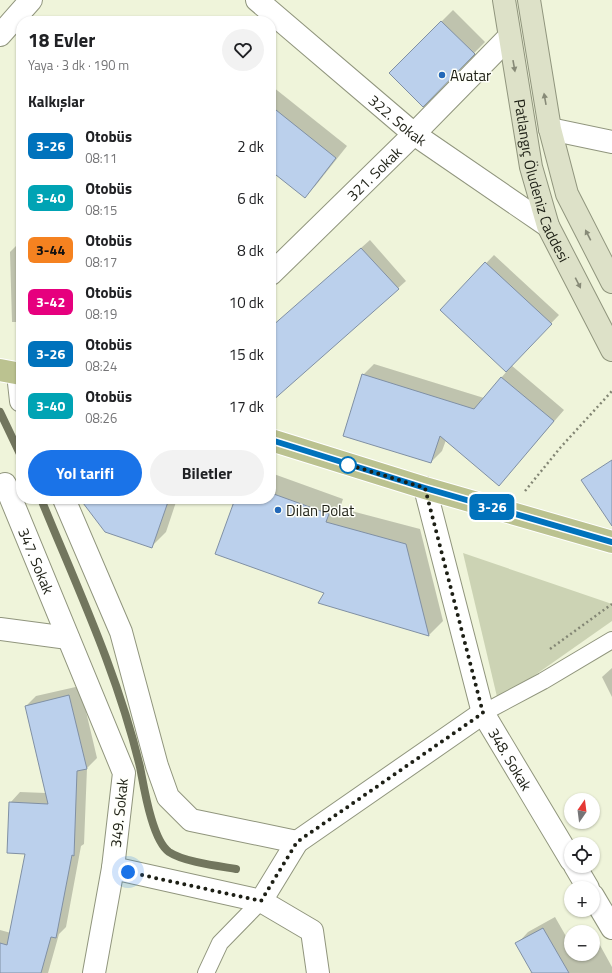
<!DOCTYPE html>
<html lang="tr">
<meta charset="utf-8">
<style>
body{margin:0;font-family:"Titillium Web",sans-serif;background:#f2f2f2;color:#202124;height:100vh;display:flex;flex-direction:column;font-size:15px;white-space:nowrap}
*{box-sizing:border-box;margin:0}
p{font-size:13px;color:#757577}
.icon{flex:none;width:22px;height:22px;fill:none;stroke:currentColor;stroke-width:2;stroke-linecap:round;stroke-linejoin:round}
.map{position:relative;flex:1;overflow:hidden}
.sheet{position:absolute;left:16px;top:16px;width:260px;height:488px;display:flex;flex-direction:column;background:#fff;border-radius:16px;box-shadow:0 1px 3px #0004}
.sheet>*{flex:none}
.badge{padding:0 8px;border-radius:6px;font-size:14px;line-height:26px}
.needle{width:26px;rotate:14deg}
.tools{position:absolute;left:564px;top:793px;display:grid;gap:8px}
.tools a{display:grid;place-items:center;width:36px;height:36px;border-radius:50%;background:#fff;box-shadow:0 1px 3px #0004;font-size:20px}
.you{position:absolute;width:20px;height:20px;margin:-10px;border:3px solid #fff;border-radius:50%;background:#1a73e8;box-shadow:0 0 0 6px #1a73e833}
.map>.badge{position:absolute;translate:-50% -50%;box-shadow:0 0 0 2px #fff}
h2{padding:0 12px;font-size:15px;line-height:36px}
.round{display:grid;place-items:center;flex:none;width:42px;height:42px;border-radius:21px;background:#f2f2f2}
.overview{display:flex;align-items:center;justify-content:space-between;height:68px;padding:0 12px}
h1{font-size:19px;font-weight:700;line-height:30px}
.cta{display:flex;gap:8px;margin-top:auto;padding:8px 12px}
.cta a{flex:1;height:46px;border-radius:24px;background:#1a73e8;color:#fff;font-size:16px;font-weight:700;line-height:46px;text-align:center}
.cta a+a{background:#f2f2f2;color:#202124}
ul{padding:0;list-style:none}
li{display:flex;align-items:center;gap:12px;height:52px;padding:0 12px}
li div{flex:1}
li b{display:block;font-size:15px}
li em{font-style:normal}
li .badge{min-width:44px;font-weight:700;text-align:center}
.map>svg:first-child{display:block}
</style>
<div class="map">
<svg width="612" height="973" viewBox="0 0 612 973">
<rect width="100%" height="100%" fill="#eff4da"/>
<path fill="#ccd3b4" d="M 463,553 L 612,604 L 612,621 L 498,701 Z"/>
<g fill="#0003">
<path d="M 453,10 L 485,42 L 423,105 L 390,73 Z"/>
<path d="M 273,87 L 347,146 L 316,185 L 305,196 L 271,170 L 271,89 Z"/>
<path d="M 370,240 L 406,281 L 271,401 L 271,328 Z"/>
<path d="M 18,244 L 21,244 L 21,322 L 12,322 L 10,252 Z"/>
<path d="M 494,255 L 559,315 L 511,365 L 564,410 L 499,485 L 446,440 L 442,451 L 431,462 L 363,375 L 374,364 L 484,398 L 507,371 L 441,310 Z"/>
<path d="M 271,473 L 343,499 L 340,508 L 420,529 L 443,621 L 429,635 L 325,592 L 236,499 L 271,499 Z"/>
<path d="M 85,499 L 177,499 L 166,532 L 151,547 Z"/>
<path d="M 612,668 L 612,697 L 602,677 Z"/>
<path d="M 80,686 L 97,758 L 87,768 L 84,844 L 81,846 L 66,927 L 59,934 L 48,973 L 0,973 L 0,930 L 11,933 L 26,853 L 10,803 L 20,792 L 46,793 L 26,706 L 36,696 Z"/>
<path d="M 555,917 L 571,945 L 571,954 L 593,954 L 593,939 L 596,938 L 612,967 L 612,973 L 530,973 L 532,972 L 517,944 L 528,932 Z"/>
</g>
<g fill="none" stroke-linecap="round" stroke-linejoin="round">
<g stroke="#72765e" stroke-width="8">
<path d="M 0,412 L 21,456"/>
<path d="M 41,499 C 77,587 118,674 140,767 C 144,787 152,840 169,852 C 184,862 218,866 236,869"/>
</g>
</g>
<g fill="#bbd0ec" stroke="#8090a4">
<path d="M 441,21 L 475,54 L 423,107 L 389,73 Z"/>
<path d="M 271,106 L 336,158 L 305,198 L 271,171 Z"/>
<path d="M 361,248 L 399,289 L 271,402 L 271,327 Z"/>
<path d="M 485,262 L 552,324 L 506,372 L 440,310 Z"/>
<path d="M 362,374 L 474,409 L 501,377 L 554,421 L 499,486 L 440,436 L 431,463 L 343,436 Z"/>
<path d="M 612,460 L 612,526 L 581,480 Z"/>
<path d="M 271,493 L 329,514 L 326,522 L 406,544 L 429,636 L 318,603 L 324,593 L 215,554 L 235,499 L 271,499 Z"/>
<path d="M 80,499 L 169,499 L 152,548 L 105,532 Z"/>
<path d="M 69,695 L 87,769 L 77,771 L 74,856 L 72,855 L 56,938 L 51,937 L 41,973 L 0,973 L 0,943 L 7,945 L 25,854 L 7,853 L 9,802 L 48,804 L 25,706 Z"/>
<path d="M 543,928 L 569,973 L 532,973 L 515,943 Z"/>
</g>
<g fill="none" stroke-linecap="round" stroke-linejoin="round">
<g stroke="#90957d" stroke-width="18">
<g id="lane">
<path d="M 483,713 L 543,681 L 612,640"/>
<path d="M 206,973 L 220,943 L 261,901"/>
</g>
</g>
<g stroke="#90957d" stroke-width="24">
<g id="street">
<path id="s1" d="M 257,0 L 414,134 L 548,226"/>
<path d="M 0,35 L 31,0"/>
<path d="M 550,129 L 612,142"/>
<path id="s2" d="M 271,274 L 414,134 L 509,37"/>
<path d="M 18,374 L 21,401"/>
<path id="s3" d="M 5,484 L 124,773 L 113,868 L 94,973"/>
<path id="s4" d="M 425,488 L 483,713 L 571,860"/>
<path d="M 64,499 L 121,632 L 157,766 L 168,797 L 191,820 L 297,842"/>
<path d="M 0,629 L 68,638"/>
<path d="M 575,866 L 588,888"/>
<path d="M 113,868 L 261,901 L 312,931 L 318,973"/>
<path d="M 593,896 L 612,928"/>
<path d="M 261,901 L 297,842 L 483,713"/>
</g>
</g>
<g stroke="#90957d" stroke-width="24">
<g id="secondary">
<path id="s5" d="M 504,0 L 531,167 L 548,226 L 612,350"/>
<path d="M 529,0 L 550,129 L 567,194 L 612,282"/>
</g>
</g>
<g stroke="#fff" stroke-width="24">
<g id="primary">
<path d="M 0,370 L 21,374"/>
<path d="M 271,440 L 425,488 L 612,542"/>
</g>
</g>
<g stroke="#838674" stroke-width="2.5" stroke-dasharray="2 3" stroke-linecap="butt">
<path d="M 525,491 L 560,448 L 612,391"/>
<path d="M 550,649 L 612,604"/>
</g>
<use href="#lane" stroke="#fff" stroke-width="16"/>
<use href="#street" stroke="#fff" stroke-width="22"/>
<use href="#secondary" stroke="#dde1c8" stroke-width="22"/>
<use href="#primary" stroke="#bbc290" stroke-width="22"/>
</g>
<defs><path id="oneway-solid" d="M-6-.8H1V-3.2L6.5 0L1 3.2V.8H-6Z"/></defs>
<g fill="#878a77">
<use href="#oneway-solid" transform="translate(514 66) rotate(80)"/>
<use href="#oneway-solid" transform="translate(545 99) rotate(-100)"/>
<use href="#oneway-solid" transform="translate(588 235) rotate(-117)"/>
<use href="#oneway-solid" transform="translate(578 283) rotate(63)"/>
</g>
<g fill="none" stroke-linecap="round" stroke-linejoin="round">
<g stroke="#fff" stroke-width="9">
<path id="line" d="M 271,440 L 425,488 L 612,542"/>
</g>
<use href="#line" stroke="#0072bc" stroke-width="6"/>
<path stroke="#1d1f15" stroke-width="4" stroke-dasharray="0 7.2" d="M 128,872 L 261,901 L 297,842 L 483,713 L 425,488 L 343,463 L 348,465"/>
</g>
<g fill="#2368b8" stroke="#fefff9" stroke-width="1.5">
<circle cx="442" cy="75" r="4"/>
<circle cx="278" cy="510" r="4"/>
</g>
<circle fill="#fff" stroke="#0072bc" stroke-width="2" cx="348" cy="465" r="8"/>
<g text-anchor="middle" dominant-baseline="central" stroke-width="3" stroke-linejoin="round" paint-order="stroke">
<g font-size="15" fill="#1d1f15" stroke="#fefff9" text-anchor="start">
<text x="450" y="75">Avatar</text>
<text x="286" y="510">Dilan Polat</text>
</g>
<g font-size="15" fill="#1d1f15" stroke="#fefff9">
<text stroke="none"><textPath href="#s1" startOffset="185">322. Sokak</textPath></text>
<text stroke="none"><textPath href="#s2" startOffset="144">321. Sokak</textPath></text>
<text stroke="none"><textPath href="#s5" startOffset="185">Patlangıç Öludeniz Caddesi</textPath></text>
<text stroke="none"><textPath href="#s3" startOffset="83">347. Sokak</textPath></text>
<text stroke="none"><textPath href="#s4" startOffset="286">348. Sokak</textPath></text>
<text transform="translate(119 813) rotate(-84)">349. Sokak</text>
</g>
</g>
</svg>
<div class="tools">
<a><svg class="needle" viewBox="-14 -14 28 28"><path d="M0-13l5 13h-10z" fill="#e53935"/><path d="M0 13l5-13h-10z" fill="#757577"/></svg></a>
<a><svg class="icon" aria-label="locate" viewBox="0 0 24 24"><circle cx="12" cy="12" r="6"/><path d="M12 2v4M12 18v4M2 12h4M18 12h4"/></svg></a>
<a>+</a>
<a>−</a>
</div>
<div class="you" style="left:128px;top:872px"></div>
<b class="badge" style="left:492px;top:507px;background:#0072bc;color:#fff">3-26</b>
<section class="sheet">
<div class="overview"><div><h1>18 Evler</h1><p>Yaya · 3 dk · 190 m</p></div><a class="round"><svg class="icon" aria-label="heart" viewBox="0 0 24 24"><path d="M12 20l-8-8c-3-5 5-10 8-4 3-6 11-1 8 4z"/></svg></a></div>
<h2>Kalkışlar</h2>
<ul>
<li><span class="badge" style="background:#0072bc;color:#fff">3-26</span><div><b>Otobüs</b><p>08:11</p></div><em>2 dk</em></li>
<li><span class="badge" style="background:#00a3b4;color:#fff">3-40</span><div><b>Otobüs</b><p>08:15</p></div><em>6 dk</em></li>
<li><span class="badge" style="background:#f58220;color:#111">3-44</span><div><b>Otobüs</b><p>08:17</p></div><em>8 dk</em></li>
<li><span class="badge" style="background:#e6007e;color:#fff">3-42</span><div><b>Otobüs</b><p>08:19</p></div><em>10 dk</em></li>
<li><span class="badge" style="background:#0072bc;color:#fff">3-26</span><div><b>Otobüs</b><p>08:24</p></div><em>15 dk</em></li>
<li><span class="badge" style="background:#00a3b4;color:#fff">3-40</span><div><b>Otobüs</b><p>08:26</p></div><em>17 dk</em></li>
</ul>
<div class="cta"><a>Yol tarifi</a><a>Biletler</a></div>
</section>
</div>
